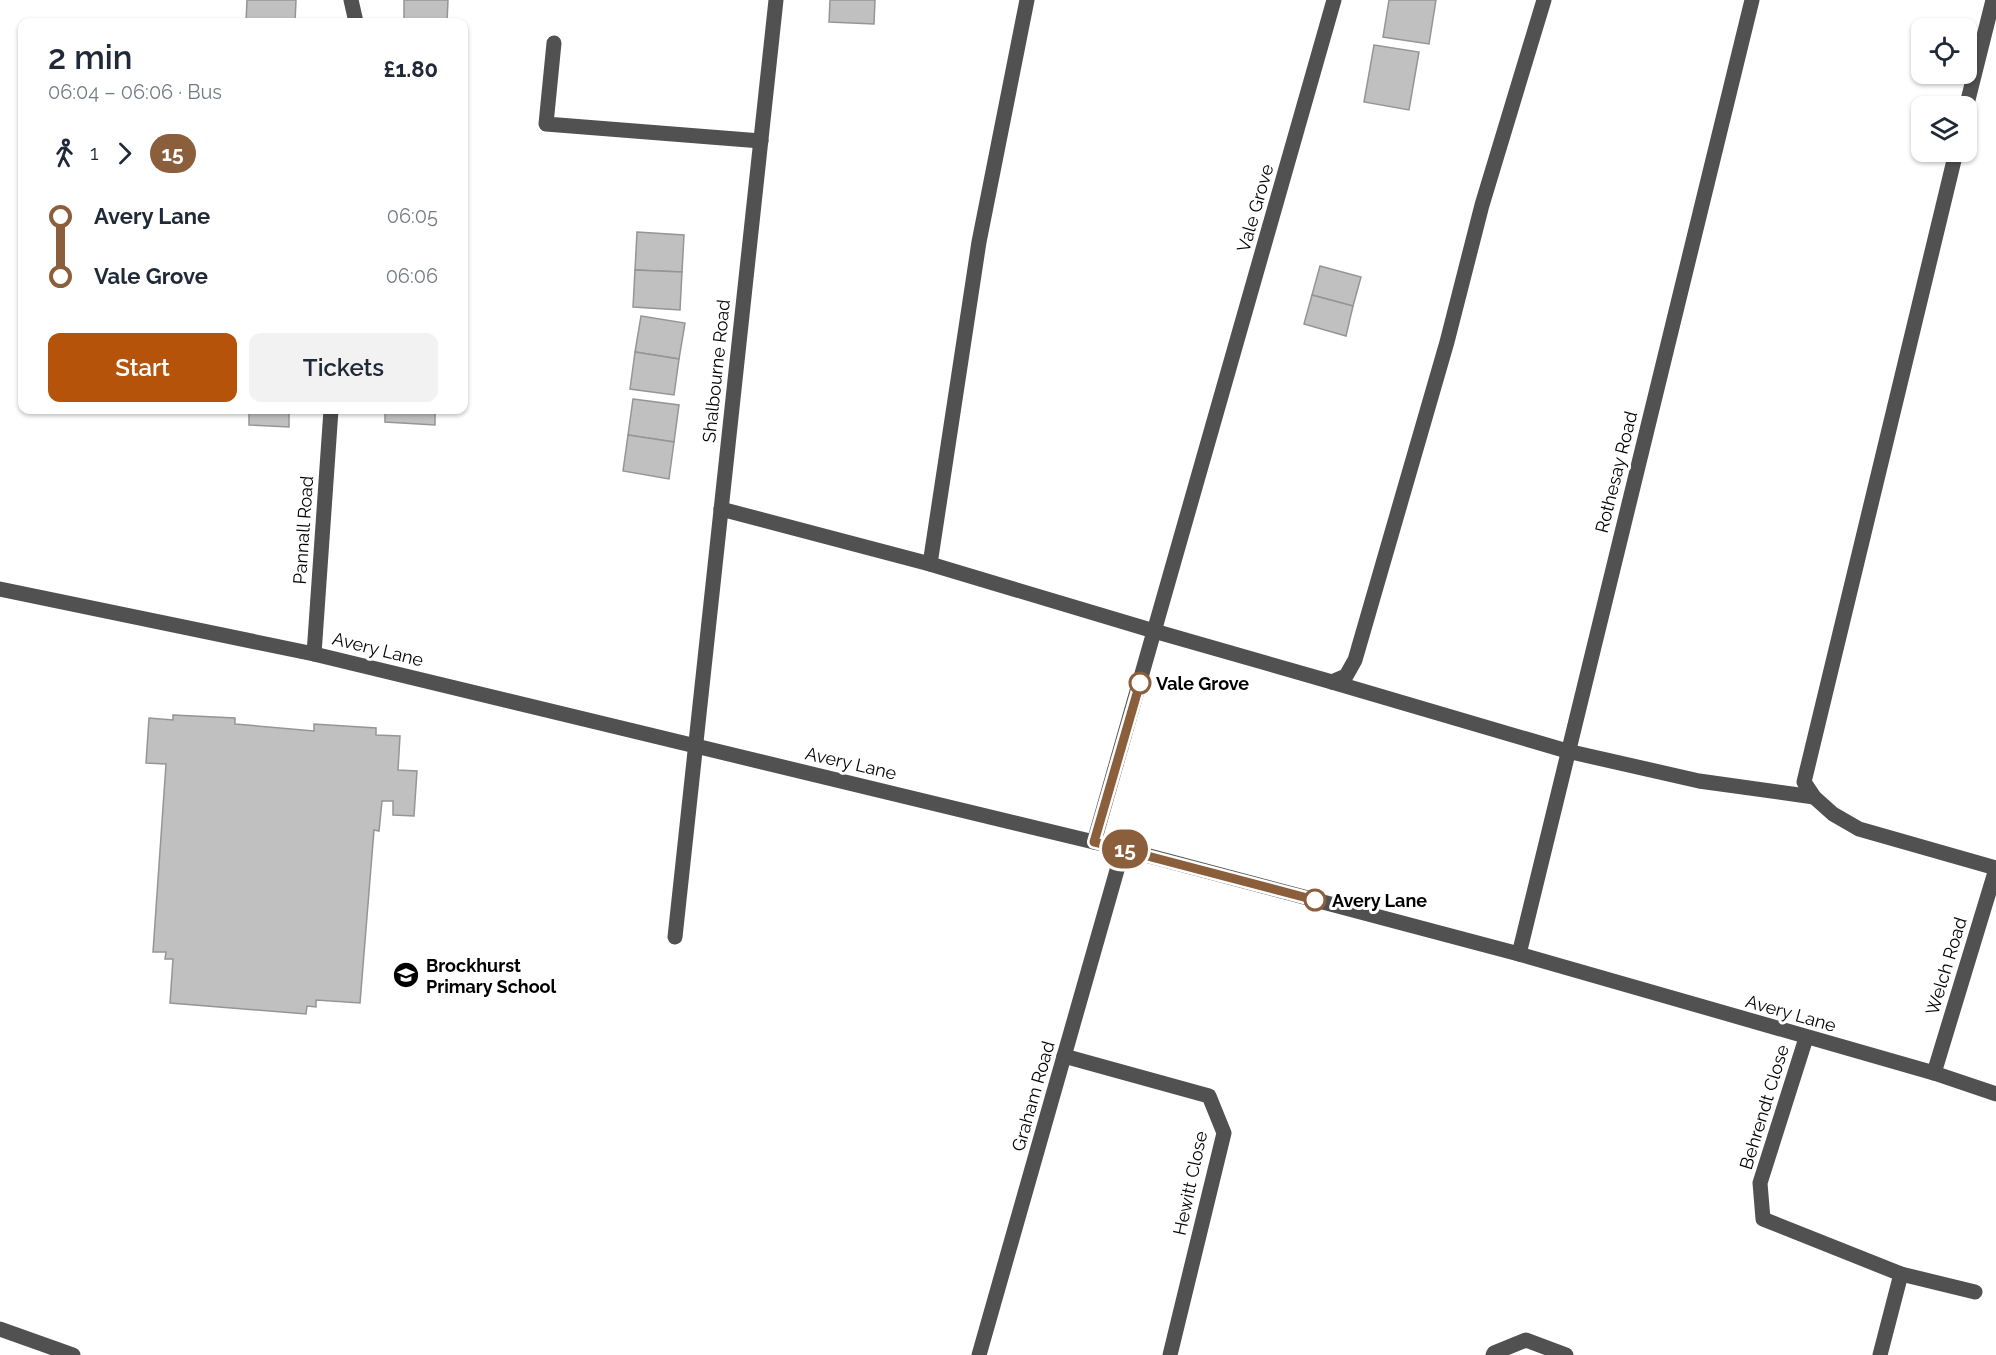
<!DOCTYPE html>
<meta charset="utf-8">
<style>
body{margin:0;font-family:Raleway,sans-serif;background:#f2f2f3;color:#1f2937;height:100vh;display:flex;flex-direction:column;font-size:22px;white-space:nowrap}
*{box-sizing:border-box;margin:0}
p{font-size:20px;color:#747a83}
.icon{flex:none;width:33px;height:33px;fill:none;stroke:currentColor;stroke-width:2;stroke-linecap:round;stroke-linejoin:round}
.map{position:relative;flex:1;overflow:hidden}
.details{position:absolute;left:18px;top:18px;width:450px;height:396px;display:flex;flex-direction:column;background:#fff;border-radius:12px;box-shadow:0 2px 4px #0004}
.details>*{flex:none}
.badge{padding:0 12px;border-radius:20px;font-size:21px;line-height:39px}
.buttons{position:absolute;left:1911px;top:18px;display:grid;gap:12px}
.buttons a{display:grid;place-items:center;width:66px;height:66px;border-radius:12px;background:#fff;box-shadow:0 2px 4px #0004;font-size:30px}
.map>.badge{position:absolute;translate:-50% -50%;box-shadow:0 0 0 3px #fff}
.legs{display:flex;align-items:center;gap:9px;height:66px;padding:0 30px;font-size:20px}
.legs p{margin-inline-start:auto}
.headline{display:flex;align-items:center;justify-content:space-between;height:102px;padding:0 30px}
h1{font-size:33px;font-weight:600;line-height:45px}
.primary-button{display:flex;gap:12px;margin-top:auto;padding:12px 30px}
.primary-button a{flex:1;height:69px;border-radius:12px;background:#b45309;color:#fff;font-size:24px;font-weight:600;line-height:69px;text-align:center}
.primary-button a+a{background:#f2f2f3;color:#1f2937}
ul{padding:0 30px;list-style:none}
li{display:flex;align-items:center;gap:21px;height:60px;font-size:22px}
li i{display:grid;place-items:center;width:9px;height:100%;margin:0 8px;background:currentColor}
li i::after{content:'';width:15px;height:15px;margin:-8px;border:4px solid;border-radius:50%;background:#fff}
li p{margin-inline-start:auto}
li:first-child i{background:linear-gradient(#0000 50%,currentColor 0)}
li:last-child i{background:linear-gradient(currentColor 50%,#0000 0)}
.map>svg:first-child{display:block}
</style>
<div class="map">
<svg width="1996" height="1355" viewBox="0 0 1996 1355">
<rect width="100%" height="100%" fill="#fff"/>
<g fill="#c0c0c0" stroke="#959595" stroke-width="1.5">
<path d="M 247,0 L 296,0 L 295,22 L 246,22 Z"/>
<path d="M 404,0 L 448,0 L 447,22 L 404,22 Z"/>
<path d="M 830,0 L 875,0 L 874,24 L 829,22 Z"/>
<path d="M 1389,0 L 1436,0 L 1429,44 L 1383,37 Z"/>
<path d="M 1374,45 L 1419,52 L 1409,110 L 1364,102 Z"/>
<path d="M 637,232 L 684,235 L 682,272 L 635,270 Z"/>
<path d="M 1320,266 L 1361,277 L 1353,306 L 1312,295 Z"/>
<path d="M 635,270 L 682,272 L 680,310 L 633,307 Z"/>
<path d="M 1312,295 L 1353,306 L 1346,336 L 1304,324 Z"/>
<path d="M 641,316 L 685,323 L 679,359 L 635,352 Z"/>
<path d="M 635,352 L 679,359 L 674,395 L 630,389 Z"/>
<path d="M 633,399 L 679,405 L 674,442 L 628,435 Z"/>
<path d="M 249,410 L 289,410 L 289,427 L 249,425 Z"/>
<path d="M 385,410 L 435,410 L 435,425 L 385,422 Z"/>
<path d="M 628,435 L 674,442 L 669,479 L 623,471 Z"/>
<path d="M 173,715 L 235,718 L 235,724 L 314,731 L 314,724 L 376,728 L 376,735 L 400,736 L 398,770 L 417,771 L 414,816 L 393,815 L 393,801 L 382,801 L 379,831 L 374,830 L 360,1003 L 316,1000 L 316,1007 L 307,1006 L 306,1014 L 170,1003 L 173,959 L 165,959 L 166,952 L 153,952 L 166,764 L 146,763 L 149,718 L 173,720 Z"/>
</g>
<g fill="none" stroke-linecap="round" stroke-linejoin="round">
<g stroke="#515151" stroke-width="15">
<path d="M 351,0 L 356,22"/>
<path d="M 554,43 L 546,124 L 761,141"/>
<path d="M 1966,108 L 1993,0"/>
<path d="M 1956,152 L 1804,782 L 1814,797 L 1833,814 L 1859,829 L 1996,868"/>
<path d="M 721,509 L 930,564 L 1154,631 L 1332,682 L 1346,676 L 1355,660 L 1447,342 L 1482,205 L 1544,0"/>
<path d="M 930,564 L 979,242 L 1027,0"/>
<path d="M 0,589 L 314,654 L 1123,849 L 1519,954 L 1934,1073 L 1996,1094"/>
<path d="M 314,654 L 331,410"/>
<path d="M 1332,682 L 1567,751 L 1699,781 L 1814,797"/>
<path d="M 1094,842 L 1334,0"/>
<path d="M 675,937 L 776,0"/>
<path d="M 1519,954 L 1752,0"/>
<path d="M 1806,1038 L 1760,1183 L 1763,1219 L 1901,1274 L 1975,1292"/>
<path d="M 1064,1056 L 1209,1096 L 1224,1133 L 1170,1355"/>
<path d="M 1934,1073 L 1996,869"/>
<path d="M 0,1329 L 73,1355"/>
<path d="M 979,1355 L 1123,849"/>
<path d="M 1493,1355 L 1494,1353 L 1526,1340 L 1566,1355"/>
<path d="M 1880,1355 L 1901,1274"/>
</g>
</g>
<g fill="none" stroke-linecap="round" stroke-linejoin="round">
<g stroke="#fff" stroke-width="14">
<path id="line-1" d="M 1140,683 L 1094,842 L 1315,900"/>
</g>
<use href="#line-1" stroke="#8b5e3c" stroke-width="9"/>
</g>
<defs>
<g id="school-disc" transform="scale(1.35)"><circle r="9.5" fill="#000" stroke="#fff"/><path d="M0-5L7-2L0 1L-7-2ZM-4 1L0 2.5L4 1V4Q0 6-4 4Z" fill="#fff"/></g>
</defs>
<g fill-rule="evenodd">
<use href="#school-disc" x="406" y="975"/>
</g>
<g fill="#fff" stroke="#8b5e3c" stroke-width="3">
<circle cx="1140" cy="683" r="10"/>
<circle cx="1315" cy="900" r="10"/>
</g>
<g text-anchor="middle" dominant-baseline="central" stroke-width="6" stroke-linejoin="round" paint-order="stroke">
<g font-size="18" fill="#000" stroke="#fff">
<text transform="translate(1255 208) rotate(-74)">Vale Grove</text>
<text transform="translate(716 371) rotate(-84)">Shalbourne Road</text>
<text transform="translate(1616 472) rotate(-76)">Rothesay Road</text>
<text transform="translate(303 530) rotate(-86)">Pannall Road</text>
<text transform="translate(378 649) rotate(14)">Avery Lane</text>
<text transform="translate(851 763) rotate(13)">Avery Lane</text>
<text transform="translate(1946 966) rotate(-73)">Welch Road</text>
<text transform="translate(1791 1013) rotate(16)">Avery Lane</text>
<text transform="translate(1033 1096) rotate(-74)">Graham Road</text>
<text transform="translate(1764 1107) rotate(-73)">Behrendt Close</text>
<text transform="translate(1190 1183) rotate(-78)">Hewitt Close</text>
</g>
<g font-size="18" font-weight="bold" fill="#000" stroke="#fff" text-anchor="start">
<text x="1156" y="683">Vale Grove</text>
<text x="1332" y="900">Avery Lane</text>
</g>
<g font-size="18" font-weight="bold" fill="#000" stroke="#fff" text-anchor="start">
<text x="426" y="965">Brockhurst<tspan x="426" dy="21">Primary School</tspan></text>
</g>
</g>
</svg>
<div class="buttons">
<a><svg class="icon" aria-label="locate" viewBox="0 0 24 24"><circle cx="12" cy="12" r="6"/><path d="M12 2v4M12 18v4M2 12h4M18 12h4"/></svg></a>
<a><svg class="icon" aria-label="layers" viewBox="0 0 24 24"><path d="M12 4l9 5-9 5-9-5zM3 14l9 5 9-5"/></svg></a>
</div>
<b class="badge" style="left:1125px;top:849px;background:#8b5e3c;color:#fff">15</b>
<section class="details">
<div class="headline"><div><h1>2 min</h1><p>06:04 – 06:06 · Bus</p></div><b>£1.80</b></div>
<div class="legs"><svg class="icon" aria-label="walk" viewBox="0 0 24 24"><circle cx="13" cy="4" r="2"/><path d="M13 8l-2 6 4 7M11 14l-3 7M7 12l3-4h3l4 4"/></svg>1<svg class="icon" aria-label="forward" viewBox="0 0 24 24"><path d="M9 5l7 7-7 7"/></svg><b class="badge" style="background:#8b5e3c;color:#fff">15</b></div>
<ul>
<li><i style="color:#8b5e3c"></i><b>Avery Lane</b><p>06:05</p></li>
<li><i style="color:#8b5e3c"></i><b>Vale Grove</b><p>06:06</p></li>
</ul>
<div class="primary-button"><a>Start</a><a>Tickets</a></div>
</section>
</div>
